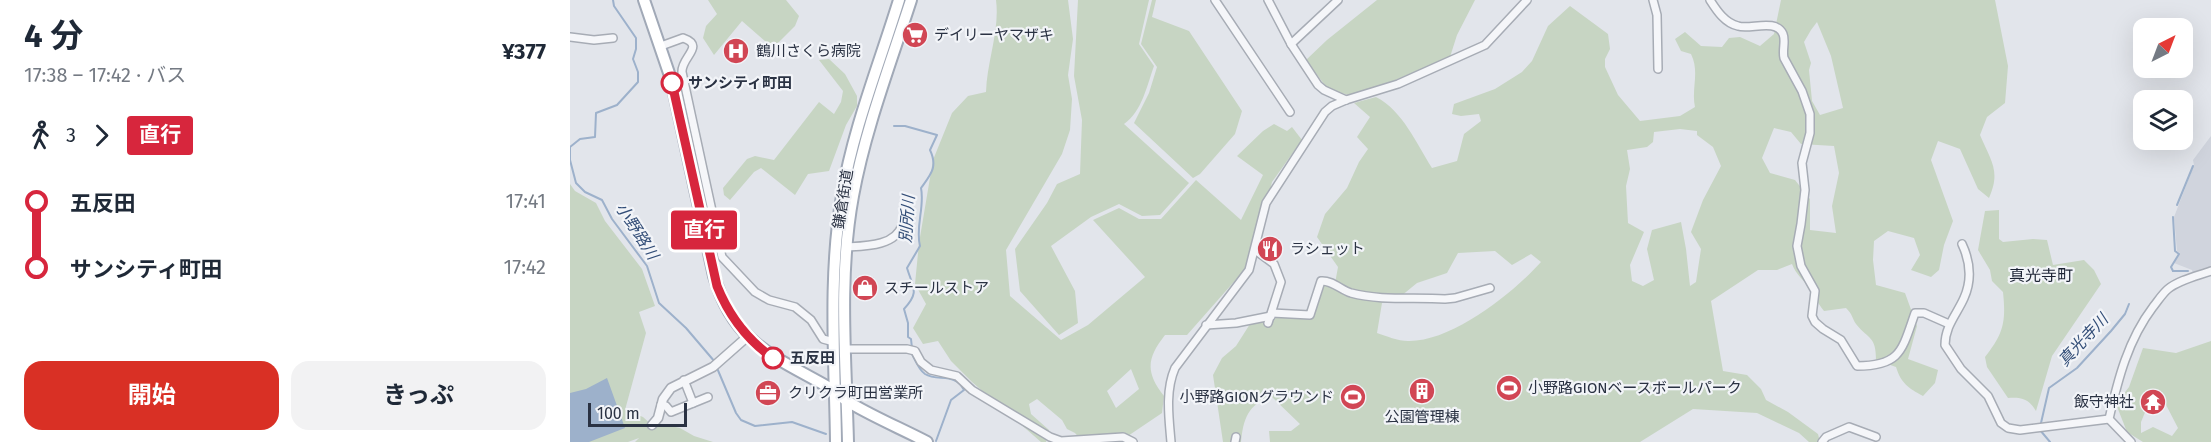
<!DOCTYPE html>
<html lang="ja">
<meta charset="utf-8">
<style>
body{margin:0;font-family:"Fira Sans","Noto Sans JP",sans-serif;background:#f2f2f3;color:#1f2937;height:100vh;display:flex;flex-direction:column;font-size:22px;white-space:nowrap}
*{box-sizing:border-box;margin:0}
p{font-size:20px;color:#747a83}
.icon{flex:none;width:33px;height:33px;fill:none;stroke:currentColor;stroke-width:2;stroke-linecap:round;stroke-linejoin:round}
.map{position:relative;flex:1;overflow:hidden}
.side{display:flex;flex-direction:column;background:#fff;width:570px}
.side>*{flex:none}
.badge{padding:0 12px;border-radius:4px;font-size:21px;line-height:39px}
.needle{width:39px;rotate:42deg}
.controls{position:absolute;left:1563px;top:18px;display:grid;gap:12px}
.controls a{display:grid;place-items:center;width:60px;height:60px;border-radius:12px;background:#fff;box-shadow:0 6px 24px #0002;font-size:30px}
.scale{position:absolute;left:18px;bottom:15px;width:99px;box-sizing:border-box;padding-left:6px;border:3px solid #2a3243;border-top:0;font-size:16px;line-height:21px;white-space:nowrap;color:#2a3243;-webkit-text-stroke:4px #f2f4f8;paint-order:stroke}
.map>.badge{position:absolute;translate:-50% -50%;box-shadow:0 0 0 3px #fff}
.legs{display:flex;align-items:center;gap:9px;height:66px;padding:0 24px;font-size:20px}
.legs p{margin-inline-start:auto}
.overview{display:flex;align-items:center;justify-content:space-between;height:102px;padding:0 24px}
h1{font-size:33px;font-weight:700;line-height:45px}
.button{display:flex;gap:12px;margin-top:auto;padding:12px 24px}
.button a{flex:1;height:69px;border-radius:18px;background:#d93025;color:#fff;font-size:24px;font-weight:700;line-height:69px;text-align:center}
.button a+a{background:#f2f2f3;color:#1f2937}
ul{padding:0 24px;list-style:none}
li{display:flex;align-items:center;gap:21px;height:66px;font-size:22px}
li i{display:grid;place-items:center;width:9px;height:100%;margin:0 8px;background:currentColor}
li i::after{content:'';width:15px;height:15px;margin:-8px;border:4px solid;border-radius:50%;background:#fff}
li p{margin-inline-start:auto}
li:first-child i{background:linear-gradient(#0000 50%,currentColor 0)}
li:last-child i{background:linear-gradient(currentColor 50%,#0000 0)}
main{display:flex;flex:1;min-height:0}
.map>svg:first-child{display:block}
</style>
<main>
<section class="side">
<div class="overview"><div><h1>4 分</h1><p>17:38 – 17:42 · バス</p></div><b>¥377</b></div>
<div class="legs"><svg class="icon" aria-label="walk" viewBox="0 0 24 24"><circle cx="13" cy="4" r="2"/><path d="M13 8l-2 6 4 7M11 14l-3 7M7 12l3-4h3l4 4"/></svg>3<svg class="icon" aria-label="forward" viewBox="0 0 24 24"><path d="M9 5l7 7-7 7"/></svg><b class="badge" style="background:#d7263d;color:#fff">直行</b></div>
<ul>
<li><i style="color:#d7263d"></i><b>五反田</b><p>17:41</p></li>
<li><i style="color:#d7263d"></i><b>サンシティ町田</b><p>17:42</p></li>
</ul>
<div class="button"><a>開始</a><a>きっぷ</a></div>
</section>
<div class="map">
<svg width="1641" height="442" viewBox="0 0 1641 442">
<rect width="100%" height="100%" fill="#e2e5eb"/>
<path fill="#d0d4dd" d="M 1641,136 L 1641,267 L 1623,274 L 1622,270 L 1604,263 L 1610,253 L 1607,251 L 1604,217 L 1624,165 L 1623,160 Z"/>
<g fill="#c7d5c3" fill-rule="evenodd">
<path d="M 138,0 L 216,0 L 229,16 L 225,26 L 203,48 L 172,21 L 144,55 L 133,38 L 136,26 L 147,14 Z"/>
<path d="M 426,0 L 498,0 L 503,39 L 498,75 L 502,99 L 500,130 L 492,154 L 436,250 L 440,296 L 491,340 L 518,325 L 575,277 L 523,220 L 549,208 L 569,219 L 591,219 L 626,180 L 671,220 L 693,175 L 667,156 L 693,131 L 704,124 L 717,131 L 722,127 L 732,140 L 702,182 L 695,212 L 677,267 L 617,335 L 595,335 C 577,358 575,372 594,396 L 592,413 L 549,442 L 513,442 L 505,433 L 497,429 L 492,420 L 467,399 L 459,404 L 461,414 L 479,430 L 476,442 L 471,442 L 402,382 L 381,361 L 368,341 L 353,344 L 343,328 L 356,304 L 345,284 L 349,243 L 363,160 L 382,113 L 398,96 L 416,92 C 417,61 430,30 426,0 ZM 561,369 L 569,389 L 546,408 L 537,391 Z"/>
<path d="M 508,0 L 579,0 L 569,44 L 584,66 C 577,85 572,112 554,124 L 619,183 L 590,215 L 572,216 L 549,204 L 521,217 L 481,246 L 505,291 L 508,323 L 489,335 L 450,291 L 445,249 L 477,203 L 487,184 L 510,174 L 512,120 L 504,76 Z"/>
<path d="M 582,0 L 586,0 L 582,17 L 619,31 L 672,111 L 665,134 L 630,174 L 623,178 L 564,123 L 579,93 L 587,67 L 571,44 Z"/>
<path d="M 807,0 L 905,0 L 887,35 L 880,57 L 823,81 L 778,95 L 757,88 L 736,60 L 757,40 Z"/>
<path d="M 1211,0 L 1425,0 L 1438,66 L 1435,103 L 1417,117 L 1410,135 C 1421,161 1431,171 1419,198 L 1408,189 L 1390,149 L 1368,141 L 1361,160 L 1383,221 L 1374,245 L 1369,270 L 1361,277 L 1341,270 L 1350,255 L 1344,238 L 1318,231 L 1304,241 L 1303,260 L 1306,285 L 1335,293 L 1347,326 L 1338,359 L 1368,370 L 1365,383 L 1353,396 C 1338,388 1331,383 1326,367 L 1306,360 C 1306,336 1299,340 1286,324 C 1282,318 1283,315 1276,308 L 1254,311 C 1248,304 1245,296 1240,289 C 1234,280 1226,275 1222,264 L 1207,270 L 1188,270 L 1141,301 L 1153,371 L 1177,375 L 1191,389 L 1196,400 L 1218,412 L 1248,434 L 1250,442 L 1239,442 L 1229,433 L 1187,413 L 1123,409 L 1070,442 L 700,442 L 699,431 L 721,431 L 730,424 L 702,397 C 678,403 673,420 671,442 L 653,442 L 643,375 L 652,358 L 666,346 L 680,324 L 715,316 L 742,319 L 753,284 L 764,289 L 768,267 L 747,237 L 755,214 L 777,188 L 789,162 L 798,149 L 787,137 L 800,117 L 784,103 L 806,97 C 833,111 846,143 862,168 L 887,161 L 894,134 L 911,121 L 909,114 L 891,116 L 882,114 L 884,104 L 925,89 L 952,72 L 962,61 L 978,26 L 1000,6 L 1038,34 L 1040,49 L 1035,59 L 1035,67 L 1048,95 L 1070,121 L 1110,116 L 1125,107 C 1121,89 1130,72 1121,54 L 1111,51 L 1105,39 L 1115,32 L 1131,46 L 1152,47 L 1159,38 L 1170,37 L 1190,46 L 1204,34 ZM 1247,22 L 1261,56 L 1273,108 L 1250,115 L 1242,101 L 1239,70 L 1241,63 L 1234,42 L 1241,30 ZM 1204,128 L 1221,132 L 1231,144 L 1264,146 L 1269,173 L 1262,206 L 1266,233 L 1240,230 L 1240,199 L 1225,180 L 1200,173 L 1192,158 ZM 1110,129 L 1127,131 L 1127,135 L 1143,147 L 1151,166 L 1133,200 L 1121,232 L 1131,249 L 1126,282 L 1120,286 L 1116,249 L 1111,222 L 1082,230 L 1077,249 L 1084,280 L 1073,286 L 1062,281 L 1060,265 L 1074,232 L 1058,223 L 1056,186 L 1060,169 L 1057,150 L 1077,147 L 1083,142 L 1084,132 ZM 925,251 L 942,265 L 961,254 L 971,262 C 943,293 882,342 838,341 C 828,341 816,336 807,333 L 812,303 L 825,301 L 847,283 L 877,273 L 888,253 Z"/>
<path d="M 259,59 L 275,74 L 287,96 L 287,106 L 276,125 L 259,171 L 238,174 L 225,195 L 191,168 L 184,172 L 160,200 L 154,195 L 153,188 L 177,159 L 185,156 L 204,160 L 249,102 L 264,114 L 271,102 L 273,91 L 249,60 Z"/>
<path d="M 0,184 L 5,191 L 26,203 L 35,221 L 72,269 L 85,306 L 69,312 L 76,333 L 55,410 L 73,417 L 85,428 L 92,424 L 110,428 L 124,436 L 143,442 L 65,442 L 69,438 L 58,442 L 0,442 Z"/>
<path d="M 1429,210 L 1429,239 L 1433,242 L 1463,239 L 1477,240 L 1483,265 L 1514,260 L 1524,270 L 1531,284 L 1482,356 L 1466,411 C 1459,399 1452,397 1438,398 L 1417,367 L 1415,357 C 1434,333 1436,321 1433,292 L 1422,281 L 1420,270 L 1408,250 L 1415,211 Z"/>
<path d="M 1641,341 L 1641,442 L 1573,442 L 1557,432 L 1546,404 L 1559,387 L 1573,348 L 1606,353 ZM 1581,398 L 1593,399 L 1608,428 L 1602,436 L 1583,427 L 1571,433 L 1571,422 Z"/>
</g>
<path fill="#9db1cb" d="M 37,378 L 55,428 L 19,442 L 0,442 L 0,393 L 16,389 Z"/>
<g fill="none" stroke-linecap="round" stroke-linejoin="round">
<g stroke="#9db1cb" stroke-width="2">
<path d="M 43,0 L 44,6 L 66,38 L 66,49 L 63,59 L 68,72 L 68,82 L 47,105 L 26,113 L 25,137 L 10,139 L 0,147 L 0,160 L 6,183 L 15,192 L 32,200 L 42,219 L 77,266 L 89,303 L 116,328 L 145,362"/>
<path d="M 324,126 L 335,126 L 367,135 L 360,150 C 368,167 361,174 351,188 C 355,207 345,227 350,246 L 337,268 C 343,288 350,292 334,309 L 338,323 L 338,337 L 341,339 L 342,348"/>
<path d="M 1607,205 L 1623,166"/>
<path d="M 1603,271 L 1601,267 L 1609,254 L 1605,251 L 1603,217"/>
<path d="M 1603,271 L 1618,271"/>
<path d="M 342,354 C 345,360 349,370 355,374 C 368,382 385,372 394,390 L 381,400 L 366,441"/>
<path d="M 147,368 L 166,413 L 171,420 L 185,426 L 222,422 L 256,434"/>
<path d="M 1471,423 L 1479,388 L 1507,368 L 1541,331 L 1555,314 L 1559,304"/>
<path d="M 1470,430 L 1480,442"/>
</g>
<g stroke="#a7acb5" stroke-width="10">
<g id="minor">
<path d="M 645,0 L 720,112"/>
<path d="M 698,0 L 721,44 L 748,85 L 754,90 L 776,100"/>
<path d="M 1083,0 L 1087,15 L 1088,69"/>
<path d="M 1140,0 C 1147,11 1155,23 1168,26 C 1180,30 1206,18 1213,34 C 1216,41 1212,50 1214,58 L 1232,91 L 1240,114 L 1240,133 L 1232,163 L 1235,190 L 1231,224 L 1227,246 L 1231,266 L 1245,291 L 1242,316 L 1245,322 L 1253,329 L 1271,340 L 1287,366 C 1331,366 1332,350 1345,313 L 1354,313 L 1379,324"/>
<path d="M 0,37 L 24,40 L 43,38"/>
<path d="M 721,44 L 768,0"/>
<path d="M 91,46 L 113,38 C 136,46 111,57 112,72 L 152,257 L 185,292 L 199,300 L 225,307 L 241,320 L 253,339 L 264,342"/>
<path d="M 1392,244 C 1400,261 1402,280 1394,298 C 1387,314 1375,326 1375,345 L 1391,369 L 1418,396 L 1431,423 L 1438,428 L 1450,430 L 1539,419"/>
<path d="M 277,247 C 295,246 326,246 332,225"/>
<path d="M 685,250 L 704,264 L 711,282 L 698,323"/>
<path d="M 702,313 L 740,315 L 751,281 C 762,280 771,290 781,293 C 811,301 844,297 875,299 L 885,298 L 920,288"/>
<path d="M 636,325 L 666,323 L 701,316"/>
<path d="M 275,349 L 337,349 L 345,351 L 351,362 L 361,370 L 387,376 L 402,390 L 480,437 L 491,441 L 553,437 L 563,442"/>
<path d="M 114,380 L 123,403"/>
<path d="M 91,405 L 96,406 L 101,412 L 138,397"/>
<path d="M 601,442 C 599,418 595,391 605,368 L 679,270 L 696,203 L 755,112 L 762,106 L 776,100 L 828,84 L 915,45 L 957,0"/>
<path d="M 665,442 L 666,437"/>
<path d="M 1252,442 L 1256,437 L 1279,427 L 1306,437"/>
<path d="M 1561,442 L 1539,419 C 1548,379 1558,340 1583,307 C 1588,301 1592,294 1598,289 C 1609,280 1627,276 1641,271"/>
</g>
</g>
<g stroke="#a7acb5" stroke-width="11">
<path id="tertiary" d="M 82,425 L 88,418 L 93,399 L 101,388 L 143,367 L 177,337"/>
</g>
<g stroke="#a1a9b7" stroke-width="14">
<g id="primary">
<path d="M 74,0 L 101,79 L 144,276 C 164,344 204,356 260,388 C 268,393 274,400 282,404 C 306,418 332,429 357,442"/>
<path d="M 266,442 C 265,361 258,277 272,196 C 283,129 309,65 329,0"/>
<path d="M 278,442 C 276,361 268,277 283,196 C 295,130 320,65 341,0"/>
</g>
</g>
<use href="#minor" stroke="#f5f6f9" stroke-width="7"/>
<use href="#tertiary" stroke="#f5f6f9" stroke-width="8"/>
<use href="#primary" stroke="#fff" stroke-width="10"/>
</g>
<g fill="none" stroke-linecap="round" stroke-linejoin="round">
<g stroke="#fff" stroke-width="14">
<path id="line-1" d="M 102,83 L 147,286 C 159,316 176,339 203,358"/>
</g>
<use href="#line-1" stroke="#d7263d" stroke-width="9"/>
</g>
<defs>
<g id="supermarket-disc" transform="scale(1.35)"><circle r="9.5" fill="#d14654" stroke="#f2f4f8"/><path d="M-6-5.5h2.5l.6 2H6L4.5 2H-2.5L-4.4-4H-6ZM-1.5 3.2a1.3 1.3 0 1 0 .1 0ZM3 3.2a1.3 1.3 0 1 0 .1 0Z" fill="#fff"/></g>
<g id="hospital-disc" transform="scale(1.35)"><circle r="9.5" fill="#d14654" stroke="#f2f4f8"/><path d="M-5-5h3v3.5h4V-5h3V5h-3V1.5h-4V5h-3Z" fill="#fff"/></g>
<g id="restaurant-disc" transform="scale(1.35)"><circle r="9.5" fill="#d14654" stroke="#f2f4f8"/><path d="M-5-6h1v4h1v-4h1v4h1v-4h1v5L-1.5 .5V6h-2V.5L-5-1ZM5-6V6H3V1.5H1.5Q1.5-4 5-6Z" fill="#fff"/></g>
<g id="shop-disc" transform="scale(1.35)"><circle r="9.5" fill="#d14654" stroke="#f2f4f8"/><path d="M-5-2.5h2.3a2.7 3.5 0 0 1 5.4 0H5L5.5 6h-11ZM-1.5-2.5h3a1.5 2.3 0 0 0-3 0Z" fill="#fff"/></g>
<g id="stadium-disc" transform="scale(1.35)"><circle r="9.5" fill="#d14654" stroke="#f2f4f8"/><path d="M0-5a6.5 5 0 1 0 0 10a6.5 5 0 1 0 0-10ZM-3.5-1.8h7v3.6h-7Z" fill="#fff"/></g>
<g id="building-disc" transform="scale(1.35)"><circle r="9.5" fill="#d14654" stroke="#f2f4f8"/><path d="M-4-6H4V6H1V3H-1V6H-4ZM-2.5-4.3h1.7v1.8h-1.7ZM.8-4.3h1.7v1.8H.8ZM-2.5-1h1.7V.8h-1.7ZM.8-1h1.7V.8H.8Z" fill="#fff"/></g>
<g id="office-disc" transform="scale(1.35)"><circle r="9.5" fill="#d14654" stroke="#f2f4f8"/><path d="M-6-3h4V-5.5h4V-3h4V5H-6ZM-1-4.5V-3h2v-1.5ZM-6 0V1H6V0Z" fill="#fff"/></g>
<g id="temple-disc" transform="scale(1.35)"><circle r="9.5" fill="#d14654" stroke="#f2f4f8"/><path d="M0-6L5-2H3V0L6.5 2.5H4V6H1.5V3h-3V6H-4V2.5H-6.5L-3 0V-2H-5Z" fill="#fff"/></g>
</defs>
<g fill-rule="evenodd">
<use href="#supermarket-disc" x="345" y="35"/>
<use href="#hospital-disc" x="166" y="51"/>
<use href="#restaurant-disc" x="700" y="249"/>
<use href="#shop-disc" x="295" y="288"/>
<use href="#stadium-disc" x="939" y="388"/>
<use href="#building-disc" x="852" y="391"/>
<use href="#office-disc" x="198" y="393"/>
<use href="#stadium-disc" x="783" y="397"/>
<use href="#temple-disc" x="1583" y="402"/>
</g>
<g fill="#fff" stroke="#d7263d" stroke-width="3">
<circle cx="102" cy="83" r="10"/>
<circle cx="203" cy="358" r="10"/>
</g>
<g text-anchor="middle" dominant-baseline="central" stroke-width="4.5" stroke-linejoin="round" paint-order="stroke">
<g font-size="15" fill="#2a3243" stroke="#f2f4f8" text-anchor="start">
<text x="364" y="35">デイリーヤマザキ</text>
<text x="186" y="51">鶴川さくら病院</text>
<text x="720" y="249">ラシェット</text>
<text x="314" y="288">スチールストア</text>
<text x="958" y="388">小野路GIONベースボールパーク</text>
<text x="218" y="393">クリクラ町田営業所</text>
<text x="764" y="397" text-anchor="end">小野路GIONグラウンド</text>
<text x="1564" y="402" text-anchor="end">飯守神社</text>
<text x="852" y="417" text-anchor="middle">公園管理棟</text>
</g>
<g font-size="15" font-weight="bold" fill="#2a3243" stroke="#f2f4f8" text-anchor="start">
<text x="118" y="83">サンシティ町田</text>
<text x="220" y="358">五反田</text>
</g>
<g font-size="15" fill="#2a3243" stroke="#f2f4f8">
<text transform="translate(273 199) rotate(-81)">鎌倉街道</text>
</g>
<g font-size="16" font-style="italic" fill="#334e78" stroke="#f2f4f8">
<text transform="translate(337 219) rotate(-86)">別所川</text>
<text transform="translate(67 231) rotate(57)">小野路川</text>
<text transform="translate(1513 340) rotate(-47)">真光寺川</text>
</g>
<g font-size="16" fill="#1c2334" stroke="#f2f4f8">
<text x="1471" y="275">真光寺町</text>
</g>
</g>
</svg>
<div class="controls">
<a><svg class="needle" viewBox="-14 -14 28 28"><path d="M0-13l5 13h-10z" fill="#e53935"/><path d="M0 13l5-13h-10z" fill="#747a83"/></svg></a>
<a><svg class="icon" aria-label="layers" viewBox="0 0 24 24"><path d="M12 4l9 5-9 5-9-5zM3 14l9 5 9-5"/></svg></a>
</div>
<div class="scale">100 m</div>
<b class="badge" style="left:134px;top:230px;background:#d7263d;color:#fff">直行</b>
</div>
</main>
